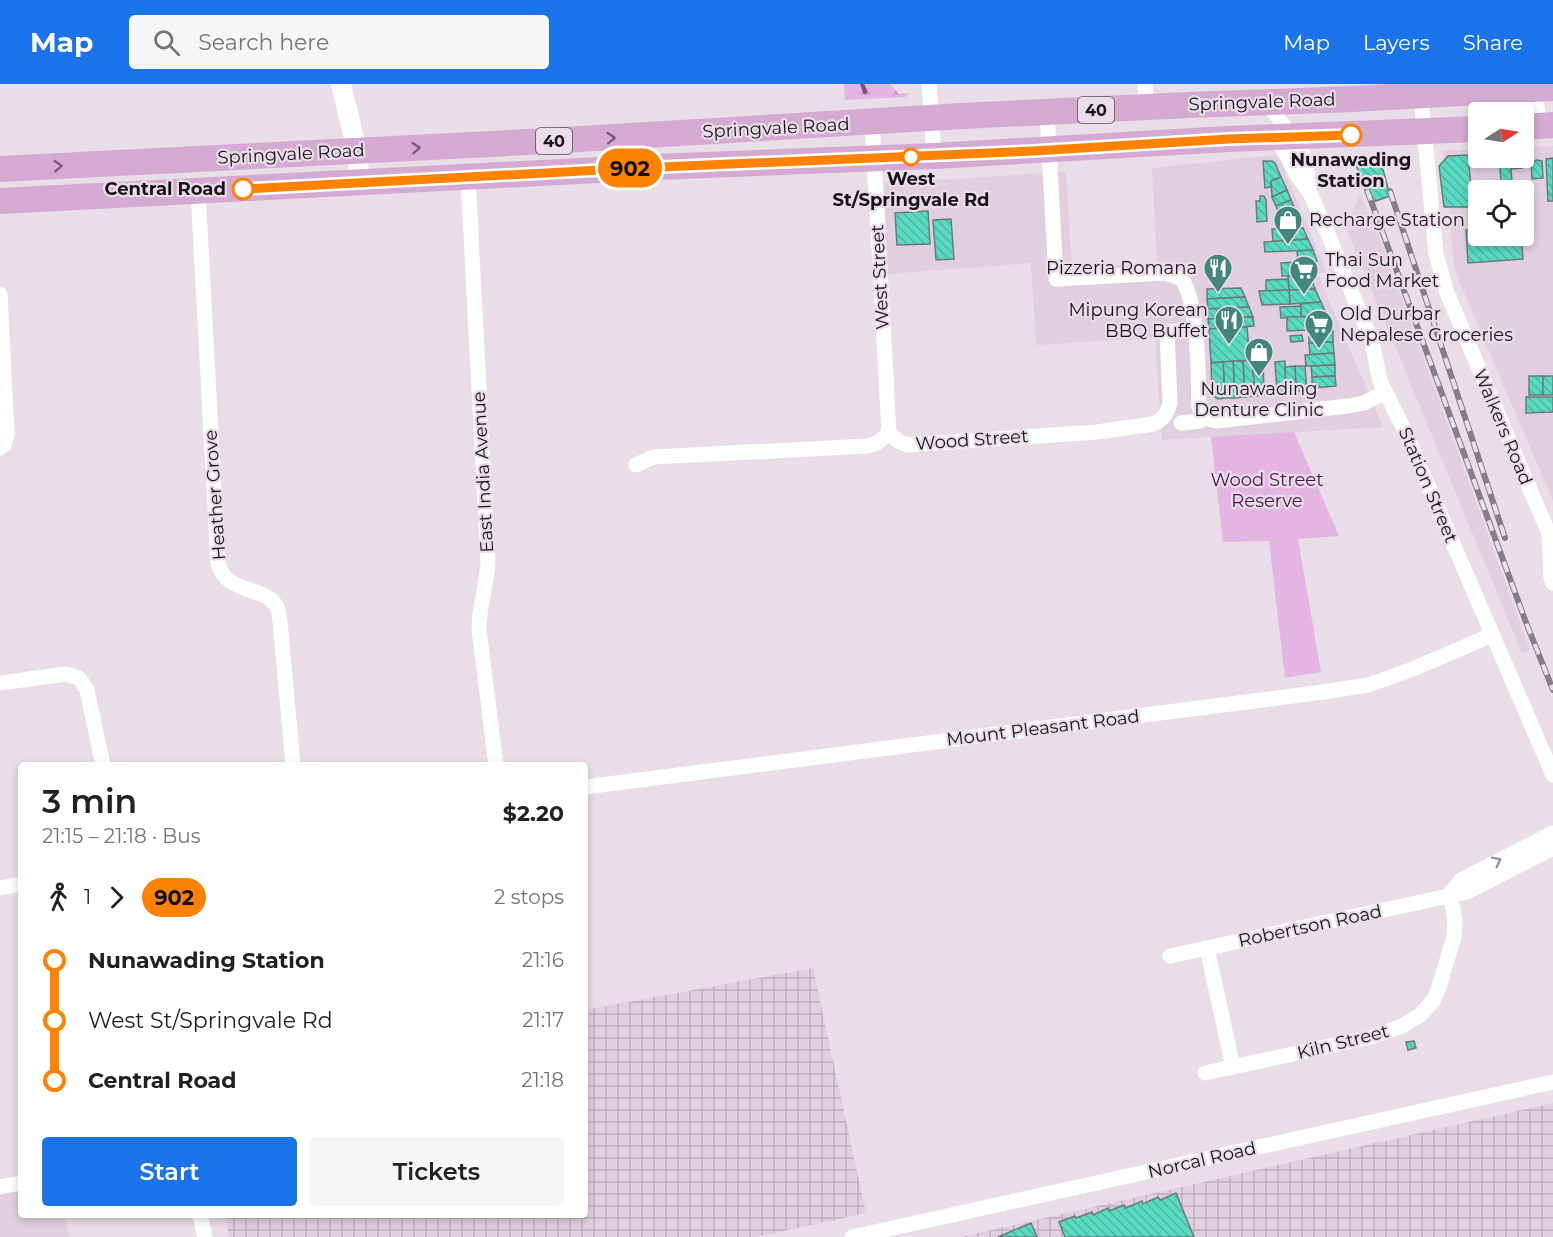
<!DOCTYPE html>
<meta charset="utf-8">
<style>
body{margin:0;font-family:Montserrat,sans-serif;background:#f6f6f6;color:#202124;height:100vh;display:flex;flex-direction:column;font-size:22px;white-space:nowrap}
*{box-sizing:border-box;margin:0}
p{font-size:20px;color:#757577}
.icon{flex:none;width:33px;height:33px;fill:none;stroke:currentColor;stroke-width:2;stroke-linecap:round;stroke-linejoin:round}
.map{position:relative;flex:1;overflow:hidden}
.side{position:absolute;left:18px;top:678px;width:570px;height:456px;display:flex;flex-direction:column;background:#fff;border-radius:6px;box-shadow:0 3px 9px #0003}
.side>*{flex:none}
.badge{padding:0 12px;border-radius:20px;font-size:21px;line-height:39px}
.needle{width:39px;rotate:78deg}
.buttons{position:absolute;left:1468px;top:18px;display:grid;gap:12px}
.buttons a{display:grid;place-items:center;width:66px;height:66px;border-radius:6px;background:#fff;box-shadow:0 3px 9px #0003;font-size:30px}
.map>.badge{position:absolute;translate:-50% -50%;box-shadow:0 0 0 3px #fff}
.legs{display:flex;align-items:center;gap:9px;height:66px;padding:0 24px;font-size:20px}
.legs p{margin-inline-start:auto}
.summary{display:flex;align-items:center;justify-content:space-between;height:102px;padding:0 24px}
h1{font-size:33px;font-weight:600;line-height:45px}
.primary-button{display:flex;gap:12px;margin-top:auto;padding:12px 24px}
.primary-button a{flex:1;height:69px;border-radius:6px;background:#1a73e8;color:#fff;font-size:24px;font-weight:600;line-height:69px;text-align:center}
.primary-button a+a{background:#f6f6f6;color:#202124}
ul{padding:0 24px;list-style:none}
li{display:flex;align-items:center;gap:21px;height:60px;font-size:22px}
li i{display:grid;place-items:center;width:9px;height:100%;margin:0 8px;background:currentColor}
li i::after{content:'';width:15px;height:15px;margin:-8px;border:4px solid;border-radius:50%;background:#fff}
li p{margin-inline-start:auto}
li:first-child i{background:linear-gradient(#0000 50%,currentColor 0)}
li:last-child i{background:linear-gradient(currentColor 50%,#0000 0)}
header{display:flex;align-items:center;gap:36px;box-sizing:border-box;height:84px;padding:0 30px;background:#1a73e8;color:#fff}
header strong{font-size:28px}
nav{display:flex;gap:33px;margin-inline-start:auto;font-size:21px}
.search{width:420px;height:54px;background:#f6f6f6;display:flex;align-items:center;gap:15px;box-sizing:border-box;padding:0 21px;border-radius:6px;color:#757577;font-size:22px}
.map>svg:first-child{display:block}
</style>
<header>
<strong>Map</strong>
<div class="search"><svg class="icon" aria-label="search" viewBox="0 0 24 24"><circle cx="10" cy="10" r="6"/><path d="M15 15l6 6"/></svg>Search here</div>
<nav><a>Map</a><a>Layers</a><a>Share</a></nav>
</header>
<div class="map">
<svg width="1553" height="1153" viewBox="0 0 1553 1153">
<defs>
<pattern id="industrial-grid" width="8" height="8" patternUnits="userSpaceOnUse" patternTransform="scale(1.5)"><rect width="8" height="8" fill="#e1cfe0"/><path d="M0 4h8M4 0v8" fill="none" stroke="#c0b1bf"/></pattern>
<pattern id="forest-firs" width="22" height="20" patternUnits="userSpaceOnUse" patternTransform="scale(1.5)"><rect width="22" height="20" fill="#e4b5e2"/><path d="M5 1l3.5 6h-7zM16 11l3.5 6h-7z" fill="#c39bc1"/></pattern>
<pattern id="building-back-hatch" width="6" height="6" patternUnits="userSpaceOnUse" patternTransform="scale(1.5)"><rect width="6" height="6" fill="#58d9c2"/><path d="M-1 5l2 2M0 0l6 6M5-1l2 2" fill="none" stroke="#4cb9a6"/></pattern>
</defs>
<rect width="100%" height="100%" fill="#e9dde8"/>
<g fill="#e1cfe0" fill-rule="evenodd">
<path d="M 1553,62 L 1553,417 L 1458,194 L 1454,182 L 1443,67 L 1479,65 L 1479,74 L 1524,74 L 1524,63 ZM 1479,106 L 1524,106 L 1524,152 L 1479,152 Z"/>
<path d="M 1274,71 L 1280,75 L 1326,187 L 1318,190 L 1383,343 L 1162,356 L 1155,254 L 1036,261 L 1031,179 L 888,190 L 884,99 L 1066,88 L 1072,184 L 1157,179 L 1152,84 Z"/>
<path d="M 1360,109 L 1384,165 L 1530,566 L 1522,569 L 1346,144 Z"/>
<path d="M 21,1101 L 21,1131 L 64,1131 L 69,1153 L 0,1153 L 0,1105 Z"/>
</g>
<g fill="url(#industrial-grid)">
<path d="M 813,884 L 866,1129 L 756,1153 L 229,1153 L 225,1131 L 585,1131 L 585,926 Z"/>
<path d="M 1553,1019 L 1553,1153 L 961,1153 Z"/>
</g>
<path fill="url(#forest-firs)" d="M 844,0 L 890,0 L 899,10 L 909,9 L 905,13 L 845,16 Z"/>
<path fill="#e4b5e2" d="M 1294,348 L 1339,452 L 1298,455 L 1321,588 L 1285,594 L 1269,457 L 1223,458 L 1211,353 Z"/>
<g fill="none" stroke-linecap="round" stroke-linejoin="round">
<path stroke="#7f507d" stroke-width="4" d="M 862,0 L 865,8"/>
</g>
<g fill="url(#building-back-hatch)" stroke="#6b7b77" stroke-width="1.5">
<path d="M 1468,71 L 1473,123 L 1444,123 L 1439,82 L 1448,72 Z"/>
<path d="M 1378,72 L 1384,89 L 1390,112 L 1373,118 L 1361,97 L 1356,80 Z"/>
<path d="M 1499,74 L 1510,74 L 1512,97 L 1501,98 Z"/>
<path d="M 1510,74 L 1522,74 L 1522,84 L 1511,85 Z"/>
<path d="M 1553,74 L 1553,117 L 1548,117 L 1546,75 Z"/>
<path d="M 1536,76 L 1542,77 L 1543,94 L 1532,95 L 1531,80 Z"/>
<path d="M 1263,77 L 1272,77 L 1275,79 L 1281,93 L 1271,97 L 1271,103 L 1265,104 Z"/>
<path d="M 1281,93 L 1287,106 L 1272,113 L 1271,97 Z"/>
<path d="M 1287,106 L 1291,116 L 1276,122 L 1272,113 Z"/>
<path d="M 1260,112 L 1264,112 L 1266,116 L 1267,137 L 1257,138 L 1256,117 L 1260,117 Z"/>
<path d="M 1291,116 L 1295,125 L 1280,132 L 1276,122 Z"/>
<path d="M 1295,125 L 1300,137 L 1282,138 L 1280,132 Z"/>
<path d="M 928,127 L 930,160 L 897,161 L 895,129 Z"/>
<path d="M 951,135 L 954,175 L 936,176 L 933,136 Z"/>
<path d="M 1303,144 L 1308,155 L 1273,157 L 1272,145 Z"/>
<path d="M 1479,145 L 1479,152 L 1521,152 L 1523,175 L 1468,179 L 1466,146 Z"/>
<path d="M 1308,155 L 1313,166 L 1265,168 L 1264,158 Z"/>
<path d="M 1313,166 L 1317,177 L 1298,178 L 1297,167 Z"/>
<path d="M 1298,178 L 1304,178 L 1310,191 L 1282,192 L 1281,179 Z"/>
<path d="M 1310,191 L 1315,205 L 1289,206 L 1288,192 Z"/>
<path d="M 1288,195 L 1289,206 L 1266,207 L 1266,196 Z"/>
<path d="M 1241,204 L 1245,213 L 1207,215 L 1207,205 Z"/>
<path d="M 1315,205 L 1321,218 L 1290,220 L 1289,206 Z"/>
<path d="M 1289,206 L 1290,220 L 1262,221 L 1259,207 Z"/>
<path d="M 1245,213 L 1249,223 L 1208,225 L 1207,215 Z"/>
<path d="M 1321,218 L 1327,232 L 1301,233 L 1300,220 Z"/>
<path d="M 1301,222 L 1301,233 L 1281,234 L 1280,223 Z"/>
<path d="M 1249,223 L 1253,233 L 1208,235 L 1208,225 Z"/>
<path d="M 1327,232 L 1332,245 L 1287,247 L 1287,233 Z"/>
<path d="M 1253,233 L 1254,242 L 1209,245 L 1208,235 Z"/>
<path d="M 1247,243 L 1250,276 L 1211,279 L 1209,245 Z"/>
<path d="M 1333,247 L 1333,258 L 1309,259 L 1309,248 Z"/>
<path d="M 1302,251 L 1303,257 L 1291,258 L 1290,252 Z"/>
<path d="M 1333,258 L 1334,269 L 1310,271 L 1309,259 Z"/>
<path d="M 1334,269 L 1335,281 L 1306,282 L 1305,271 Z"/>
<path d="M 1263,275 L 1264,311 L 1255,312 L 1252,276 Z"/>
<path d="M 1252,276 L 1255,312 L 1245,313 L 1243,277 Z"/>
<path d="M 1233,277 L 1243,277 L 1245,313 L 1235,314 Z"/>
<path d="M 1233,277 L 1235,314 L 1225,314 L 1223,278 Z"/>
<path d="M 1285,277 L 1286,308 L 1277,308 L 1275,278 Z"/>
<path d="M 1223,278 L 1225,314 L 1218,315 L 1212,311 L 1211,279 Z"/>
<path d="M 1335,281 L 1335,292 L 1312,293 L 1311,282 Z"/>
<path d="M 1295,282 L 1305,282 L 1307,307 L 1296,307 Z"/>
<path d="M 1295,282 L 1296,307 L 1286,308 L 1285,283 Z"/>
<path d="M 1335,292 L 1336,302 L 1312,304 L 1312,293 Z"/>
<rect x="1529" y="292" width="14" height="19"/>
<rect x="1543" y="292" width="10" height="19"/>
<path d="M 1526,313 L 1553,313 L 1553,328 L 1526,329 Z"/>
<path d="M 1414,957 L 1416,964 L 1408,966 L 1406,958 Z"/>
<path d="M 1176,1109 L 1194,1153 L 1065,1153 L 1059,1138 L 1075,1132 L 1076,1134 L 1092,1128 L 1093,1131 L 1108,1124 L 1109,1127 L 1124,1121 L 1126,1124 L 1142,1117 L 1143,1120 L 1158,1113 L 1160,1116 Z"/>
<path d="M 1031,1139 L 1037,1153 L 998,1153 Z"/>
</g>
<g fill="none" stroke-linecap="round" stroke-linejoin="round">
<g stroke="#fff" stroke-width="15">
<path d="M 929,0 L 934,72"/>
<path d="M 1145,0 L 1146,23"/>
<path d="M 1532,0 L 1541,42"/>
<path d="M 1421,12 L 1436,170 L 1447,209 L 1549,450 L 1551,494 L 1553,499"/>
<path d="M 1267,18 L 1302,67 L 1306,76 L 1309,108"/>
<path d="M 1047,28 L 1056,195 L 1166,189 L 1182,195 C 1199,223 1198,289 1199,323 L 1205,334"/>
<path d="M 872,38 L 889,349"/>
<path d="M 1277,54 L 1297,91 L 1310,109 L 1327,148 L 1372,258 L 1380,297 L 1402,341 L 1553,691"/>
<path d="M 468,93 L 488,478 C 487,501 479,522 479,545 L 496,681"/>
<path d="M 198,107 L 218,479 C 226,511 265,501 277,523 C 279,527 279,533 280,537 L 293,681"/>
<path d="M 0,210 L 7,351 L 4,361 L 0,364"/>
<path d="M 1181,339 L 1200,337 L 1205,334 L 1217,337 L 1348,322 L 1364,319 L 1385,308"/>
<path d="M 636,381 L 653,373 L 868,362 L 877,359 L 889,349 L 898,357 L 908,361 L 1097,348 L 1153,340 C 1163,336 1167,330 1170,319 L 1167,248 L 1194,245"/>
<path d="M 0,599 L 66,590 L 79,594 L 87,606 L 103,681"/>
<path d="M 585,703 L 1323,608 L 1368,601 L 1413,585 L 1492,551"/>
<path d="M 0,804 L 21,800"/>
<path d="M 1450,810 L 1461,796 L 1553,749"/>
<path d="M 1207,864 L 1233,983"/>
<path d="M 1170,872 L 1467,808 L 1553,764"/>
<path d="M 1205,989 L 1371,953 L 1400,943 L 1419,932 L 1433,917 L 1438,906 L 1454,853 L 1455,836 L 1450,810"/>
<path d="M 0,1103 L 21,1099"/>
<path d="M 200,1131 L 205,1153"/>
<path d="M 852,1153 L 1553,998"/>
</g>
<path stroke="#fff" stroke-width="20" d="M 341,0 L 357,67 L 360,99"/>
<g stroke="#d4aad2" stroke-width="26">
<path d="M 1524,43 L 1553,41"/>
<path d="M 0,85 L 547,57 L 962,32 L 1188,21 L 1353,15 L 1553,4"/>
<path d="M 0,117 L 656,83 L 934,72 L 1228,55 L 1479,45"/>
</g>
<g stroke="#867d85" stroke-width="6">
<g id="rail">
<path d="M 1367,106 L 1527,541 L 1553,606"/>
<path d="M 1390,107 L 1505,454"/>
</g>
</g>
<use href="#rail" stroke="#e9dde8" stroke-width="4" stroke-dasharray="11" stroke-linecap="butt"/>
</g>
<defs><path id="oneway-chevron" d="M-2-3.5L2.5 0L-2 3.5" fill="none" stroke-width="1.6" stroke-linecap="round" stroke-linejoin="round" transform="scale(1.5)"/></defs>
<g stroke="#765f75">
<use href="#oneway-chevron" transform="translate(611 54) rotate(-3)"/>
<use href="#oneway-chevron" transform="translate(416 64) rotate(-3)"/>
<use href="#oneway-chevron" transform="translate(58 82) rotate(-3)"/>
</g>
<use stroke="#979597" href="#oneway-chevron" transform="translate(1497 777) rotate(-27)"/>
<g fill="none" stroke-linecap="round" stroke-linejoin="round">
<g stroke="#fff" stroke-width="14">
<path id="line-1" d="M 243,105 L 638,84 L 1033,67 L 1228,55 L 1351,51"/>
</g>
<use href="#line-1" stroke="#ff8200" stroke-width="9"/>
</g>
<defs>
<g id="shop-pin" transform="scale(1.5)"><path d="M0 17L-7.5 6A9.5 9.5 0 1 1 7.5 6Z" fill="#43867a" stroke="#e9dde8"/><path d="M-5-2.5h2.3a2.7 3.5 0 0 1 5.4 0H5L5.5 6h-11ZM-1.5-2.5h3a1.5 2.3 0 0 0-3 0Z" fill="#fff"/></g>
<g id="restaurant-pin" transform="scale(1.5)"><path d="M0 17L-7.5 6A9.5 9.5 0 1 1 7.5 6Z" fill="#43867a" stroke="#e9dde8"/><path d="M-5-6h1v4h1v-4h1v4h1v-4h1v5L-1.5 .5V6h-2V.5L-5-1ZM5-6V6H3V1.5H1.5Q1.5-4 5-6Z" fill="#fff"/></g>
<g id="supermarket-pin" transform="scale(1.5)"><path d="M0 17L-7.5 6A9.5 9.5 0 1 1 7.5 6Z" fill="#43867a" stroke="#e9dde8"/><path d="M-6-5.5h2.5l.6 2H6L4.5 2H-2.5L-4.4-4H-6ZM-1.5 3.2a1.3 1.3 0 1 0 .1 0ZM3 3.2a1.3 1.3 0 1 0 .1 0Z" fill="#fff"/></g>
</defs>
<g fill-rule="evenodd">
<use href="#shop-pin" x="1288" y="136"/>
<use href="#restaurant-pin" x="1218" y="184"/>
<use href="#supermarket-pin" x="1304" y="186"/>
<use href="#restaurant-pin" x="1229" y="236"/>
<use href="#supermarket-pin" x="1319" y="240"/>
<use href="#shop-pin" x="1259" y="268"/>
</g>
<g fill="#fff" stroke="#ff8200" stroke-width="3">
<circle cx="1351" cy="51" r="10"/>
<circle cx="911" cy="73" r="8"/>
<circle cx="243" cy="105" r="10"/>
</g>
<g text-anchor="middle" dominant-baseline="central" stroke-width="4.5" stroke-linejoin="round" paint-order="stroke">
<g fill="#e9dde8" stroke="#575056" stroke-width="1.5">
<rect x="1078" y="13" width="36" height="26" rx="4.5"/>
<rect x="536" y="44" width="36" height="26" rx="4.5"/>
</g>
<g font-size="16" font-weight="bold" fill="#181418">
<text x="1096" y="26">40</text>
<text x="554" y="57">40</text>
</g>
<g font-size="18" fill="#181418" stroke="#e9dde8">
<text transform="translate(1262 18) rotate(-2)">Springvale Road</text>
<text transform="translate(776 44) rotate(-3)">Springvale Road</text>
<text transform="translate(291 70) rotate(-3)">Springvale Road</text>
<text transform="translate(880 193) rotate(-93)">West Street</text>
<text transform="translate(1503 343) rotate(67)">Walkers Road</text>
<text transform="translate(972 356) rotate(-4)">Wood Street</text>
<text transform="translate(483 388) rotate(-93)">East India Avenue</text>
<text transform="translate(1428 401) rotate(67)">Station Street</text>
<text transform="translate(215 411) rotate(-94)">Heather Grove</text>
<text transform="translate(1043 644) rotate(-7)">Mount Pleasant Road</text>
<text transform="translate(1310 842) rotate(-12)">Robertson Road</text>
<text transform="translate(1343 958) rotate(-14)">Kiln Street</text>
<text transform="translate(1202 1076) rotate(-13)">Norcal Road</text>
</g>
<g font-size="18" font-weight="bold" fill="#181418" stroke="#e9dde8">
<text x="1351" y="76">Nunawading<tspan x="1351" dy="21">Station</tspan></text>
<text x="911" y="95">West<tspan x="911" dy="21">St/Springvale Rd</tspan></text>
<text x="226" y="105" text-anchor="end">Central Road</text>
</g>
<g font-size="18" fill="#181418" stroke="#e9dde8" text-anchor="start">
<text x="1309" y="136">Recharge Station</text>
<text x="1325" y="176">Thai Sun<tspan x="1325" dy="21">Food Market</tspan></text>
<text x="1197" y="184" text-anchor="end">Pizzeria Romana</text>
<text x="1208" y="226" text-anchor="end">Mipung Korean<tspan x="1208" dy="21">BBQ Buffet</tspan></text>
<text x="1340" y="230">Old Durbar<tspan x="1340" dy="21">Nepalese Groceries</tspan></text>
<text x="1259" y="305" text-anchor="middle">Nunawading<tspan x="1259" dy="21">Denture Clinic</tspan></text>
</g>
<g font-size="18" fill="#4e114e" stroke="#e9dde8">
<text x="1267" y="396">Wood Street<tspan x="1267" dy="21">Reserve</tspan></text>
</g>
</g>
</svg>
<div class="buttons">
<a><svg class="needle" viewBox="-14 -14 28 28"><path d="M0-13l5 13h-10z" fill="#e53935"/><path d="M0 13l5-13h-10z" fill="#757577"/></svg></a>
<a><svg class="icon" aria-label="locate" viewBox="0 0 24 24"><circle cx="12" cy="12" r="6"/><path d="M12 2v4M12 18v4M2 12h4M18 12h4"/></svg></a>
</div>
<b class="badge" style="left:630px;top:84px;background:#ff8200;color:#111">902</b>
<section class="side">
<div class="summary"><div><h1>3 min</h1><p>21:15 – 21:18 · Bus</p></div><b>$2.20</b></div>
<div class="legs"><svg class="icon" aria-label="walk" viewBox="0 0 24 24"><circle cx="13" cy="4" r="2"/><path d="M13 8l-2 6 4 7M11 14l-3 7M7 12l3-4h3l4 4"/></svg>1<svg class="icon" aria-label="forward" viewBox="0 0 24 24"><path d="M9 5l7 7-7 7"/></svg><b class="badge" style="background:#ff8200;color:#111">902</b><p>2 stops</p></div>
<ul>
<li><i style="color:#ff8200"></i><b>Nunawading Station</b><p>21:16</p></li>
<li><i style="color:#ff8200"></i><span>West St/Springvale Rd</span><p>21:17</p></li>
<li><i style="color:#ff8200"></i><b>Central Road</b><p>21:18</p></li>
</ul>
<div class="primary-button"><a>Start</a><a>Tickets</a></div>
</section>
</div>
